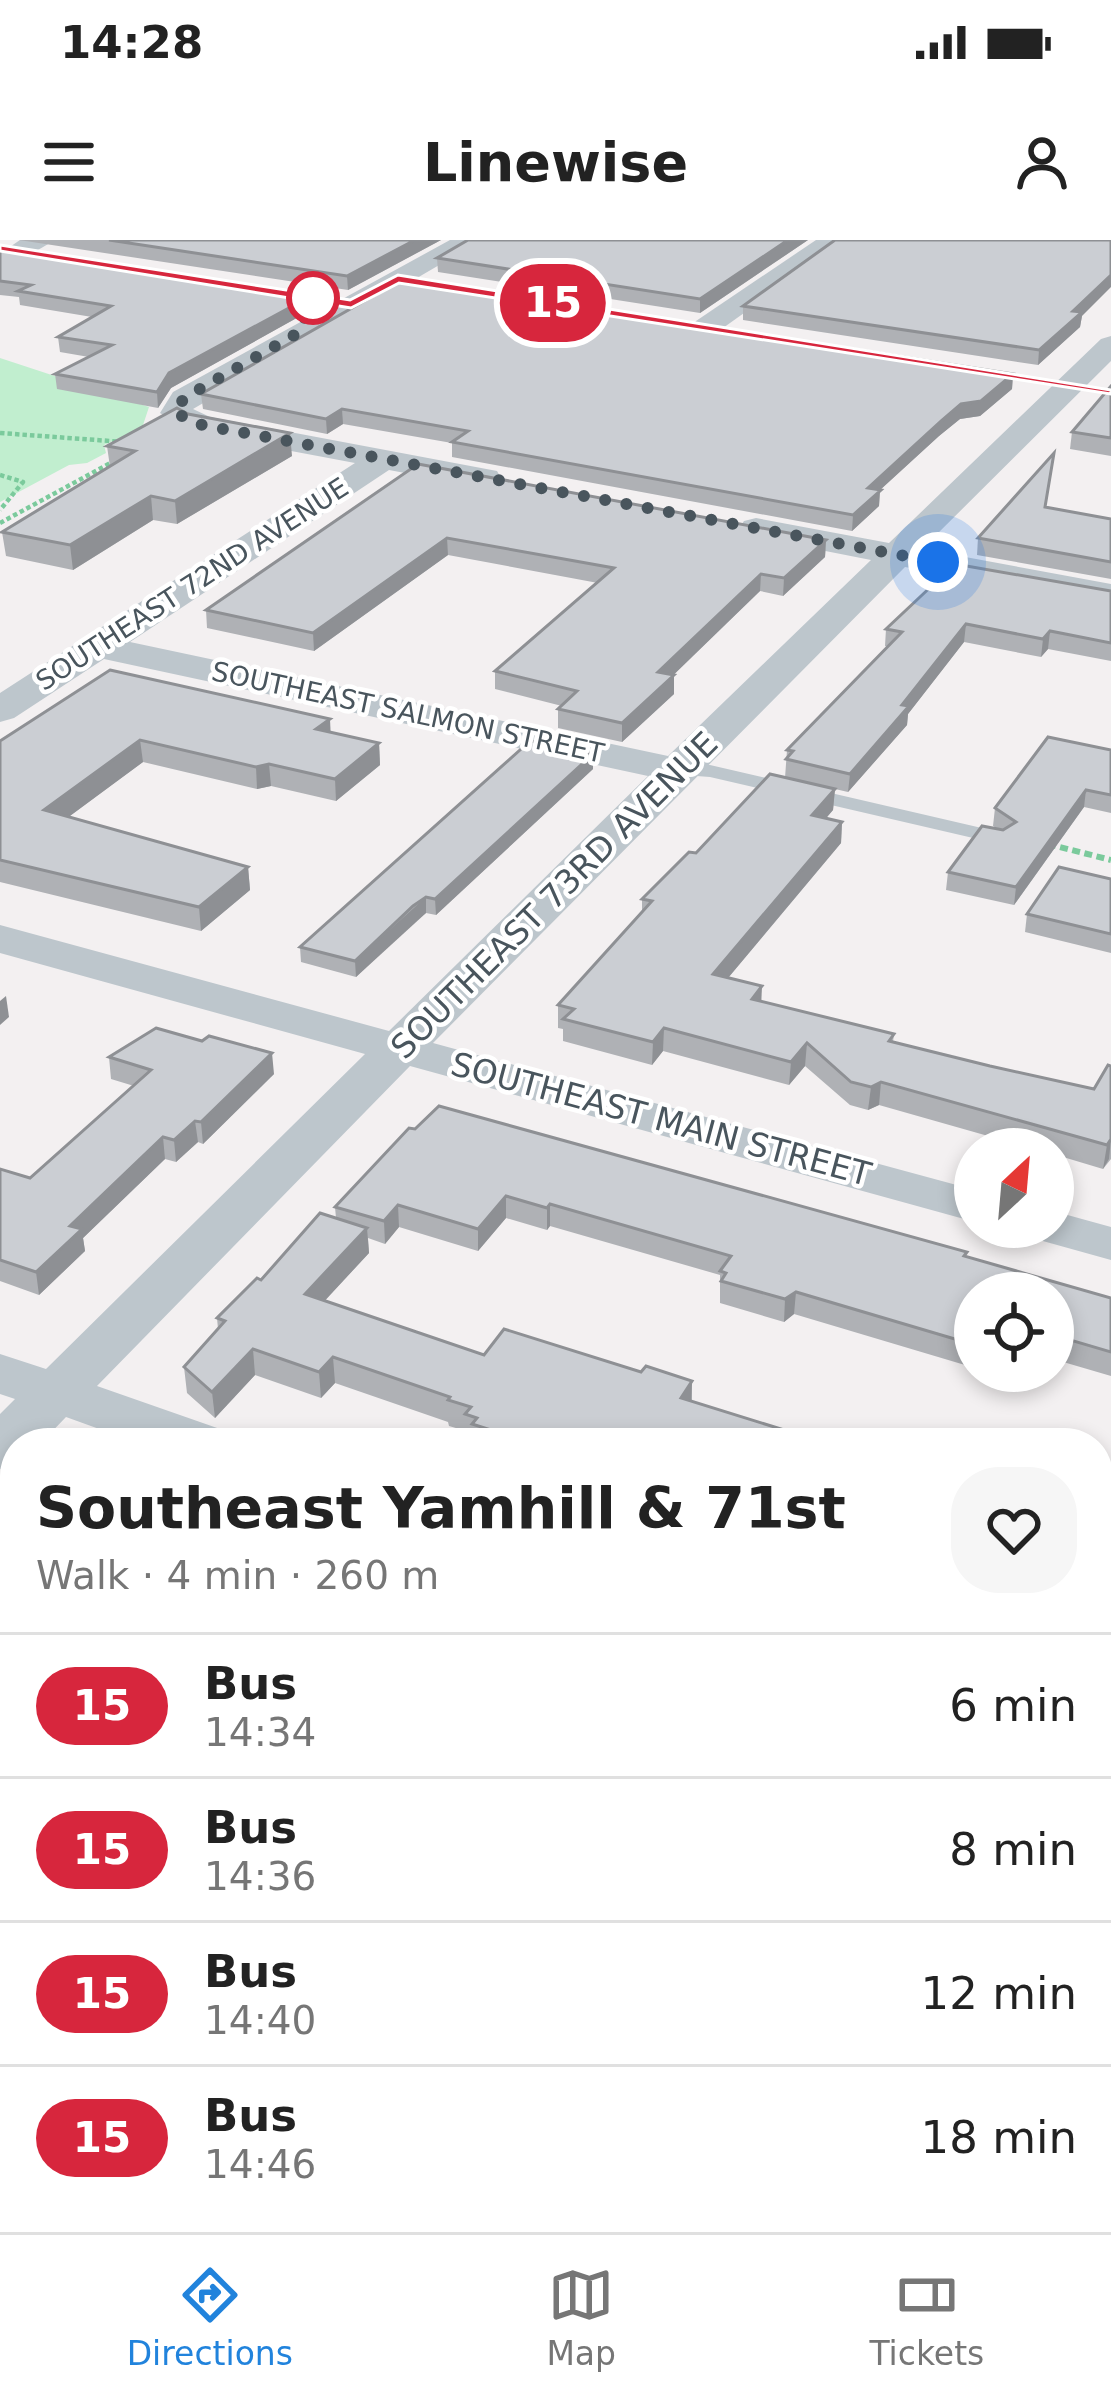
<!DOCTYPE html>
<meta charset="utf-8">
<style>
body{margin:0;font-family:"DejaVu Sans",sans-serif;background:#f6f6f6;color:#222;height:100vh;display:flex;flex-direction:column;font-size:45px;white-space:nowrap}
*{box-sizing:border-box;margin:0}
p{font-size:39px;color:#767676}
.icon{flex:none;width:66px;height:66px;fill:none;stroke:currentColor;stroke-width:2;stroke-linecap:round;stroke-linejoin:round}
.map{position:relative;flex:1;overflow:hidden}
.sheet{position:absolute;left:0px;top:1188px;width:1113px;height:804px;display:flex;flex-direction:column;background:#fff;border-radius:48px 48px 0 0;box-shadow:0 6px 18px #0003}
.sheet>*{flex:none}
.badge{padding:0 24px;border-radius:39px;font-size:42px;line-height:78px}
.needle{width:78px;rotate:26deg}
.fabs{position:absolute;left:954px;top:888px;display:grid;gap:24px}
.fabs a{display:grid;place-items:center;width:120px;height:120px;border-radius:50%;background:#fff;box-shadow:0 6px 18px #0003;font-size:60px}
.you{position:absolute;width:60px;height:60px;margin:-30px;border:9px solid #fff;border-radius:50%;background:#1a73e8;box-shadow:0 0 0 18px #1a73e833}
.map>.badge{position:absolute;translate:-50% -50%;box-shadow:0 0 0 6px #fff}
.round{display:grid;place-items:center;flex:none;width:126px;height:126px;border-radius:48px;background:#f6f6f6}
.overview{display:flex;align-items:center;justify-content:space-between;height:204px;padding:0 36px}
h1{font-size:57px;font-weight:700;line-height:90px}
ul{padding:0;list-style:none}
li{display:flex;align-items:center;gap:36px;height:144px;padding:0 36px;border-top:3px solid #e0e0e0}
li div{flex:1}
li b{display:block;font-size:45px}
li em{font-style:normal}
li .badge{min-width:132px;font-weight:700;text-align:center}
.status{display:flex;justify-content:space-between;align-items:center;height:84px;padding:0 60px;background:#fff;direction:ltr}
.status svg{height:33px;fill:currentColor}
header{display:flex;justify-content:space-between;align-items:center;height:156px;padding:0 36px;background:#fff;font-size:54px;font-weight:700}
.menu{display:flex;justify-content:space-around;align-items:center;height:168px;border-top:3px solid #e0e0e0;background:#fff;font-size:33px;color:#767676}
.menu a{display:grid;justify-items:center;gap:6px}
.menu .on{color:#2183dc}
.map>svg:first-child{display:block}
</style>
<div class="status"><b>14:28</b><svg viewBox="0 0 49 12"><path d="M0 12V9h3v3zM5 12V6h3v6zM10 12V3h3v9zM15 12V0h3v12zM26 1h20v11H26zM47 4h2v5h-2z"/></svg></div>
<header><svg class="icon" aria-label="menu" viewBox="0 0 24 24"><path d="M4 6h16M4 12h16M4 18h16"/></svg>Linewise<svg class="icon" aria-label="person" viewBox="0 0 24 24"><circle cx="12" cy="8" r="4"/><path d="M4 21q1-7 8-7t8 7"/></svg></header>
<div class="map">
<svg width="1111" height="1992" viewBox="0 0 1111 1992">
<rect width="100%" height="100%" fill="#f3f0f1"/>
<path fill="#c1eecf" d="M 0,118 L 149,167 L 142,188 L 104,205 L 106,213 L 87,223 L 69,225 L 0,262 Z"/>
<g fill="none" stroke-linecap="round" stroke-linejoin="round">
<g stroke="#7bca9c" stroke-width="4.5" stroke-dasharray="4.5 3" stroke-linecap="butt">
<path d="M 0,193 L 124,202"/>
<path d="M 0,235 L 23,242 L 0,270"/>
<path d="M 0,283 L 116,220"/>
</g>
<path stroke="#7bca9c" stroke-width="6" stroke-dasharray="8 4.5" stroke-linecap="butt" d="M 1048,604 L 1111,620"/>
<path fill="#bdc6cc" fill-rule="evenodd" d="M 677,524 L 710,525 L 999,592 L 1010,598 L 999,604 L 710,537 L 670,534 L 667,530 Z"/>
<g fill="#bdc6cc" fill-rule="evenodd">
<path d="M 20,0 L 55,0 L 26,17 L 8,17 L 4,11 Z"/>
<path d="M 450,0 L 482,0 L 193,169 L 210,177 L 497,231 L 501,238 L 497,245 L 485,248 L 389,230 L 130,402 L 668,516 L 871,320 L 744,295 L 739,288 L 744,281 L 756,278 L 889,303 L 1101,99 L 1111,96 L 1111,121 L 922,309 L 1111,344 L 1111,366 L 905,327 L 433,803 L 975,950 L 975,982 L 410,826 L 97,1146 L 220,1189 L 229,1203 L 138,1203 L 66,1177 L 41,1203 L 15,1203 L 15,1225 L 0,1229 L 0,1174 L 15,1159 L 0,1154 L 0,1114 L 46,1129 L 365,814 L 0,713 L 0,685 L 389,791 L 648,536 L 104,419 L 14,478 L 0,482 L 0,453 L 355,223 L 191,192 L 160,173 L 173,152 Z"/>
<path d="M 816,0 L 846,0 L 716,93 L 696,93 L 692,87 L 696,81 Z"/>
<path d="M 1053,971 L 1111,987 L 1111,1020 L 1032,998 L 1024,987 L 1053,987 Z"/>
<path d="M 1098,1491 L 1111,1495 L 1111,1548 L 1098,1544 Z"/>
<path d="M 0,1821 L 15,1826 L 15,1896 L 0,1891 Z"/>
<path d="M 225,1977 L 333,1977 L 340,1992 L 232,1992 Z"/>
</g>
</g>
<g fill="#afb1b5">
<path d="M 19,0 L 441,0 L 348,50 Z"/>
<path d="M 808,0 L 700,73 L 438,32 L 437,18 Z"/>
<path d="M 0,7 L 311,70 L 171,148 L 158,168 L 57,149 L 55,134 L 89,117 L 60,112 L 58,97 L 92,77 L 20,65 L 19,57 L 0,55 Z"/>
<path d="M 743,66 L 1082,76 L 1080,87 L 1038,125 L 743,80 Z"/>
<path d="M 1013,134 L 1012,149 L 980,176 L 960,179 L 939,196 L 880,250 L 879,266 L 852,291 L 452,217 L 452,203 L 343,184 L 327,194 L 203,169 L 201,154 Z"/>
<path d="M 1111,146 L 1111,216 L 1070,209 L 1072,192 Z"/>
<path d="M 188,174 L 292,216 L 177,284 L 153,280 L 73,330 L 6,316 L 2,292 L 110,227 L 107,206 Z"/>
<path d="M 418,224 L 826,300 L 825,317 L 783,356 L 760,351 L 673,435 L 674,454 L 622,502 L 558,488 L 558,469 L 562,466 L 495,449 L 495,431 L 598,343 L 448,315 L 314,411 L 207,388 L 206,370 Z"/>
<path d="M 1046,268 L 1111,279 L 1111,339 L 977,315 L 978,298 Z"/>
<path d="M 1111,351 L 1111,421 L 1048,409 L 1041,417 L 964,402 L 908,474 L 907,485 L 848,552 L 835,549 L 833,570 L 826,578 L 842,582 L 841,603 L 728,738 L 761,761 L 894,794 L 893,802 L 990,826 L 1094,849 L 1111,826 L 1111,919 L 1103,929 L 1053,914 L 1053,909 L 1034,909 L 879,865 L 868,870 L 850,865 L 805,826 L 789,845 L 663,811 L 652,825 L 563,801 L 563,789 L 558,788 L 558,765 L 642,671 L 642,659 L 785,538 L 787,510 L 888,407 L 885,406 L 886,389 Z"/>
<path d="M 331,492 L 379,503 L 380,525 L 336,561 L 271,546 L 257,549 L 143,522 L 68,577 L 248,627 L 250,650 L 201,691 L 0,642 L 0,501 Z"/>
<path d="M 1111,510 L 1111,573 L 1084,567 L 1014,665 L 946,650 L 948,632 L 998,589 L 993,586 L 995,568 Z"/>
<path d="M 593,514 L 593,529 L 436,675 L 426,673 L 414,682 L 356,737 L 301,722 L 300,707 Z"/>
<path d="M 1111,639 L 1111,713 L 1025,692 L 1027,674 Z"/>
<path d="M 109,817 L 274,834 L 203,904 L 198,902 L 176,922 L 165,919 L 83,998 L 85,1011 L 39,1055 L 0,1041 L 0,929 L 30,938 L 134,846 L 111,839 Z"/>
<path d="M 409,888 L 966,1016 L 1111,1058 L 1111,1136 L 1053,1119 L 1053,1053 L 975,1053 L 975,1128 L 794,1074 L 784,1082 L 720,1063 L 720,1035 L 550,986 L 547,990 L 506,978 L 478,1011 L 399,987 L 385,1004 L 368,998 L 369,1013 L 324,1061 L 484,1115 L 641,1132 L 692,1141 L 692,1161 L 826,1203 L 473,1203 L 466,1200 L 466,1191 L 449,1186 L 448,1182 L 335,1143 L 321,1158 L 255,1135 L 215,1178 L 187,1153 L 184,1127 L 218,1089 L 217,1078 L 336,978 L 335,967 Z"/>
<path d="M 984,1131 L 1039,1131 L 1031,1145 Z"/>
<path d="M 1098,1257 L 1111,1261 L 1111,1396 L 1100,1392 L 1098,1397 Z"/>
<path d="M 0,1528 L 15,1534 L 15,1705 L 0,1698 Z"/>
<path d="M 1098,1633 L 1111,1637 L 1111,1774 L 1098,1769 Z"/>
<path d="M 552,1977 L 1062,1977 L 1059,1989 L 1066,1992 L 586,1992 Z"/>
</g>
<g fill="#8e9094">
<path d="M 415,0 L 441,0 L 348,50 L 347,36 Z"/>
<path d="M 788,0 L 808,0 L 700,73 L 700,59 Z"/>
<path d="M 1111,35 L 1111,47 L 1082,76 L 1080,87 L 1038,125 L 1039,110 L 1073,71 Z"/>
<path d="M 311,56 L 311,70 L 171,148 L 158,168 L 157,152 L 169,133 Z"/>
<path d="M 1013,134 L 1012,149 L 980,176 L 960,179 L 939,196 L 880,250 L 879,266 L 852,291 L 853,275 L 868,248 L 961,164 Z"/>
<path d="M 342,169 L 343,184 L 327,194 L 326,179 Z"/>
<path d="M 290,193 L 292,216 L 177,284 L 175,261 Z"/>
<path d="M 151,256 L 153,280 L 73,330 L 70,305 Z"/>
<path d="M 447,298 L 448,315 L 314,411 L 313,393 Z"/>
<path d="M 826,300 L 825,317 L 783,356 L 784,338 Z"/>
<path d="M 761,334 L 760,351 L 658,450 L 658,432 Z"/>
<path d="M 966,384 L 964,402 L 908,474 L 907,485 L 848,552 L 850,534 Z"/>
<path d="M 1050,391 L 1048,409 L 1041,417 L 1043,399 Z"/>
<path d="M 674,435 L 674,454 L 622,502 L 622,483 Z"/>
<path d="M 330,479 L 331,501 L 316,489 Z"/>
<path d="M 140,500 L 143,522 L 47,593 L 44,570 Z"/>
<path d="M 379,503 L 380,525 L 336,561 L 335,539 Z"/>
<path d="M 593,514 L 593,529 L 436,675 L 435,659 Z"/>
<path d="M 269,524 L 271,546 L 257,549 L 256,527 Z"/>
<path d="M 835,549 L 833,570 L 811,596 L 812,575 Z"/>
<path d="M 1086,550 L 1084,567 L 1014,665 L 1016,647 Z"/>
<path d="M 842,582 L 841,603 L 712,757 L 713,734 Z"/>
<path d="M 248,627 L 250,650 L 201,691 L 199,667 Z"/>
<path d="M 426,657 L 426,673 L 356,737 L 355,721 Z"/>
<path d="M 762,746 L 761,769 L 752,759 Z"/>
<path d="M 6,756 L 9,777 L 0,785 L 0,761 Z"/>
<path d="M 664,788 L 663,811 L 652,825 L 653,802 Z"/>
<path d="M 807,803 L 805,826 L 789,845 L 791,822 Z"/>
<path d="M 272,813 L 274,834 L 203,904 L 201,882 Z"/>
<path d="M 881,842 L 879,865 L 868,870 L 871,847 Z"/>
<path d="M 195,881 L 198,902 L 176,922 L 174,900 Z"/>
<path d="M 163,897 L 165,919 L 83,998 L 85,1011 L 39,1055 L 36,1032 L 70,986 Z"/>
<path d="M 1111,899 L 1109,919 L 1103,929 L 1107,905 Z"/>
<path d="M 506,956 L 506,978 L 478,1011 L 478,989 Z"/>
<path d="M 550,964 L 550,986 L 547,990 L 547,968 Z"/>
<path d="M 398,965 L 399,987 L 385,1004 L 384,981 Z"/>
<path d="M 367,988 L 369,1013 L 307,1080 L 305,1054 Z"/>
<path d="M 796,1052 L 794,1074 L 784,1082 L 785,1059 Z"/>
<path d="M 253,1109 L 255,1135 L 215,1178 L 212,1152 Z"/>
<path d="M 333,1117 L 335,1143 L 321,1158 L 319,1132 Z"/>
<path d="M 692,1141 L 691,1167 L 681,1158 Z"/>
<path d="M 15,1417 L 15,1439 L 0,1456 L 0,1433 Z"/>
</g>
<g fill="#cbced3" stroke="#8e9094" stroke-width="3">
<path d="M 109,0 L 415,0 L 347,36 Z"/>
<path d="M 468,0 L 788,0 L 700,59 L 437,18 Z"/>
<path d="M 835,0 L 1111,0 L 1111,35 L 1073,71 L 1082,72 L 1039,110 L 743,66 Z"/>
<path d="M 0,7 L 311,56 L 169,133 L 157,152 L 55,134 L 112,105 L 58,97 L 111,66 L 18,51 L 31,45 L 0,41 Z"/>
<path d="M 403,39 L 1013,134 L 981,161 L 961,164 L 941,181 L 868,248 L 881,250 L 853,275 L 452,202 L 468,191 L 342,169 L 326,179 L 201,154 Z"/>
<path d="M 1111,146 L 1111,198 L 1072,192 Z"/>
<path d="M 177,168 L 188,174 L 290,193 L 175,261 L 151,256 L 70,305 L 2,292 L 135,211 L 107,206 Z"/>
<path d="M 1054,213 L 1045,267 L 1111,279 L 1111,322 L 978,298 Z"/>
<path d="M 418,224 L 826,300 L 784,338 L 761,334 L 658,432 L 674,435 L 622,483 L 558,469 L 577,451 L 495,431 L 614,328 L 447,298 L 313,393 L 206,370 Z"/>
<path d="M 955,324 L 1111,351 L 1111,403 L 1050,391 L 1043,399 L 966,384 L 902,465 L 909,466 L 850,534 L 786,519 L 793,511 L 787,510 L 902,392 L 886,389 Z"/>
<path d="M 110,430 L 330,479 L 316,489 L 379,503 L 335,539 L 269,524 L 256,527 L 140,500 L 44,570 L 248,627 L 199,667 L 0,620 L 0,501 Z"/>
<path d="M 1048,497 L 1111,510 L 1111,555 L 1086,550 L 1016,647 L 948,632 L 982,586 L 1003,590 L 1016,582 L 995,568 Z"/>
<path d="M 530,501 L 593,514 L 435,659 L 426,657 L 413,666 L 355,721 L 300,707 Z"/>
<path d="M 770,534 L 835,549 L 812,575 L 842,582 L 713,734 L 762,746 L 752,759 L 894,794 L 889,801 L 990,826 L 1094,849 L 1108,825 L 1111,826 L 1111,899 L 1107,905 L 881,842 L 871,847 L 851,842 L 807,803 L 791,822 L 664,788 L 653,802 L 563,779 L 574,769 L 558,765 L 652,661 L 642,659 L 689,612 L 696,613 Z"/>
<path d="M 1059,627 L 1111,639 L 1111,694 L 1027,674 Z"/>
<path d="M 156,788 L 202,801 L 209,796 L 272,813 L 201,882 L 195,881 L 174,900 L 163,897 L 70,986 L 82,989 L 36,1032 L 0,1020 L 0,929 L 30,938 L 151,830 L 109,817 Z"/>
<path d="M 439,866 L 967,1012 L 964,1016 L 1111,1058 L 1111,1112 L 1053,1095 L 1053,1053 L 975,1053 L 975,1105 L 796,1052 L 785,1059 L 721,1041 L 726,1033 L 720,1031 L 731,1016 L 550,964 L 547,968 L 506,956 L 478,989 L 398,965 L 384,981 L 335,967 L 409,888 L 415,889 Z"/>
<path d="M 320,973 L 367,988 L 305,1054 L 484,1115 L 504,1089 L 641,1132 L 646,1126 L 692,1141 L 681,1158 L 826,1203 L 557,1203 L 531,1194 L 525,1201 L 472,1184 L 477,1178 L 465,1174 L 471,1167 L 448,1160 L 450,1157 L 333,1117 L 319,1132 L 253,1109 L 212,1152 L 184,1127 L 225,1081 L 217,1078 L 257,1038 L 261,1040 Z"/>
<path d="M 893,1196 L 916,1203 L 889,1203 Z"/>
<path d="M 1098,1257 L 1111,1261 L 1111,1368 L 1105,1366 L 1102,1373 L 1098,1372 Z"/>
<path d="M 15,1310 L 15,1417 L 0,1433 L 0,1354 L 3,1351 L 0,1350 L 0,1339 L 13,1326 L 3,1322 Z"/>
<path d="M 0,1528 L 15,1534 L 15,1688 L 0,1681 Z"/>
<path d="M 1098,1633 L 1111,1637 L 1111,1754 L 1098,1749 Z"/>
<path d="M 62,1977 L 102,1977 L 134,1992 L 51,1992 Z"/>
<path d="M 595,1977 L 1061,1977 L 1056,1988 L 1065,1992 L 630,1992 Z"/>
</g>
<path fill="#d7263d" stroke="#fff" stroke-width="3" d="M 0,5 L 350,60 L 398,35 L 1111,150 L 1111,154 L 399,43 L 351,68 L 0,11 Z"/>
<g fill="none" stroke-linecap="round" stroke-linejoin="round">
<path stroke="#49555d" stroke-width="12" stroke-dasharray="0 21.6" d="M 313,58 L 298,93 L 184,158 L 175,173 L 202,185 L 938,322"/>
</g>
<circle fill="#fff" stroke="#d7263d" stroke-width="6" cx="313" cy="58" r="24"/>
<g text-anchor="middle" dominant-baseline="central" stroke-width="9" stroke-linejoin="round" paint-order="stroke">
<g font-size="27" fill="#49555d" stroke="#fff">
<text transform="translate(192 344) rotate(-33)">SOUTHEAST 72ND AVENUE</text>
<text transform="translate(408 472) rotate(12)">SOUTHEAST SALMON STREET</text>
</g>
<g font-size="33" fill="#49555d" stroke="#fff">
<text transform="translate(554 655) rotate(-45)">SOUTHEAST 73RD AVENUE</text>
<text transform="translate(661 879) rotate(15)">SOUTHEAST MAIN STREET</text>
</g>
</g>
</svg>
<div class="fabs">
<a><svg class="needle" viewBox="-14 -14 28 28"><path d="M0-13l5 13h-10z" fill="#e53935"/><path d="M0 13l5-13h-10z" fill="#767676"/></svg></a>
<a><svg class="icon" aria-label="locate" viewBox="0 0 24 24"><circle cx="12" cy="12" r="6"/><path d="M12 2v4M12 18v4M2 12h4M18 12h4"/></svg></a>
</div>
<div class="you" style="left:938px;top:322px"></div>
<b class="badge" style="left:553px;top:63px;background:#d7263d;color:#fff">15</b>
<section class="sheet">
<div class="overview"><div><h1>Southeast Yamhill &amp; 71st</h1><p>Walk · 4 min · 260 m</p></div><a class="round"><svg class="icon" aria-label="heart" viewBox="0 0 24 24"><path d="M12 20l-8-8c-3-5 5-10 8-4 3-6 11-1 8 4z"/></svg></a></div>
<ul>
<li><span class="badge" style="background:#d7263d;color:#fff">15</span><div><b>Bus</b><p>14:34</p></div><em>6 min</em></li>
<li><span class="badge" style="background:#d7263d;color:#fff">15</span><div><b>Bus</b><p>14:36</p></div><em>8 min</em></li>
<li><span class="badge" style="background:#d7263d;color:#fff">15</span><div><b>Bus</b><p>14:40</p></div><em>12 min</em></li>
<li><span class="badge" style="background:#d7263d;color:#fff">15</span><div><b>Bus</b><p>14:46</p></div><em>18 min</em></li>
</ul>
</section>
</div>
<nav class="menu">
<a class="on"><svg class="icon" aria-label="directions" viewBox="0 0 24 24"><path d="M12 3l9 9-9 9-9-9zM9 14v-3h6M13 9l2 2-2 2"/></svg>Directions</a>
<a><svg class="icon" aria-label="map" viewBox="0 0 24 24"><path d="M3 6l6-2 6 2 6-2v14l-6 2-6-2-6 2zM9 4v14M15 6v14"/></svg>Map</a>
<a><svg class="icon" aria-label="tickets" viewBox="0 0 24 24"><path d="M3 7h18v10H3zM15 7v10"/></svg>Tickets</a>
</nav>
